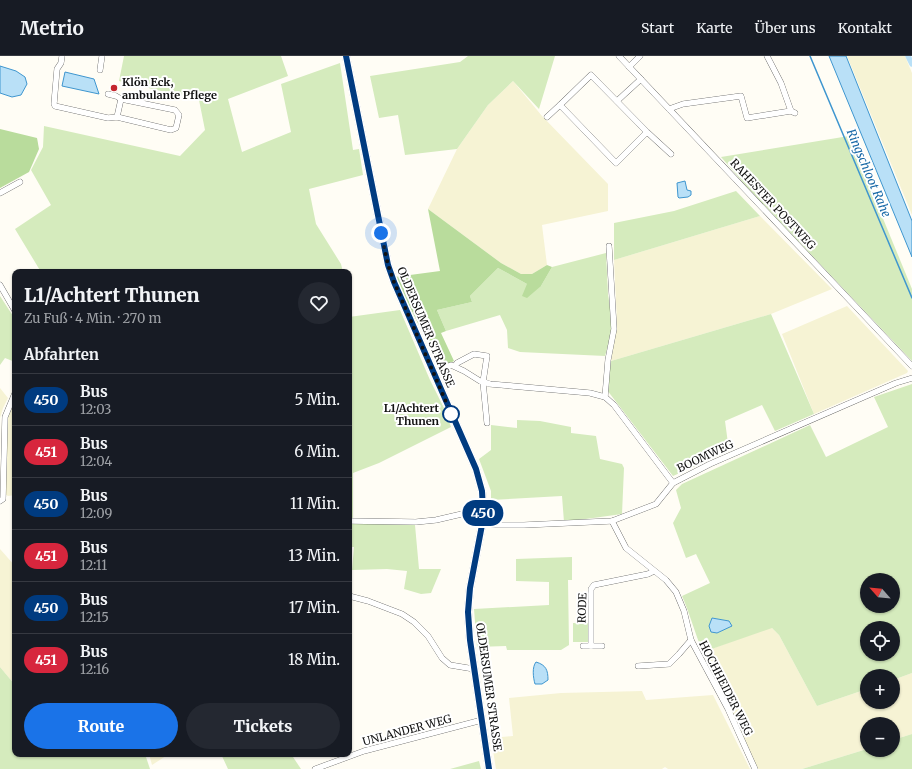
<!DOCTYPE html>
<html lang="de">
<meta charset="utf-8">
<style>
body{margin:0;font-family:Merriweather,serif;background:#242831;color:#f1f3f6;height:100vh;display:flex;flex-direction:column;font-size:15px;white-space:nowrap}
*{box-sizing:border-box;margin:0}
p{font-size:13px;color:#9ea1a6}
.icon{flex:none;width:22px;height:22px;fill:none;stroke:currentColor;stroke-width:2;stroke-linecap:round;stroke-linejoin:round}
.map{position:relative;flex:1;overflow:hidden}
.details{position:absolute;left:12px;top:213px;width:340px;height:488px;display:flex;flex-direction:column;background:#171b24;border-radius:8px;box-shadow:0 1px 3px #0004}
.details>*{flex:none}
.badge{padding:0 8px;border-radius:13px;font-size:14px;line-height:26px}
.needle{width:26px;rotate:297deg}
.fabs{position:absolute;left:860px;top:517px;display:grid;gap:8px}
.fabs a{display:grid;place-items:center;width:40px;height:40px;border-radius:50%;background:#171b24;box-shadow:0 1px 3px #0004;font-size:20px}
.you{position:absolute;width:20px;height:20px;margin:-10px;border:3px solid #fff;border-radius:50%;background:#1a73e8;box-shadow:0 0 0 6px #1a73e833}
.map>.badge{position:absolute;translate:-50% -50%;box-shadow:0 0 0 2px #fff}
h2{padding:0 12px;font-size:15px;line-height:36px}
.round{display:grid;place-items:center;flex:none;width:42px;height:42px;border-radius:21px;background:#242831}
.head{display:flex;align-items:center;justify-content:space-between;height:68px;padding:0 12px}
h1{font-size:19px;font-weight:800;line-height:30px}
.button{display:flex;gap:8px;margin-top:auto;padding:8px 12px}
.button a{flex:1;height:46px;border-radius:24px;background:#1a73e8;color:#fff;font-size:16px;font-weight:800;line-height:46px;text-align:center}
.button a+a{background:#242831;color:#f1f3f6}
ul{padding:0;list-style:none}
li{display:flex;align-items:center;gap:12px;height:52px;padding:0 12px;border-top:1px solid #363941}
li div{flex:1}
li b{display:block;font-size:15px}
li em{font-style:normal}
li .badge{min-width:44px;font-weight:700;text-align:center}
header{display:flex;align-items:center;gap:24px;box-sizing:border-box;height:56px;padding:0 20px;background:#171b24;border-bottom:1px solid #363941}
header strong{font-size:19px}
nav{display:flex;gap:22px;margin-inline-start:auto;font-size:14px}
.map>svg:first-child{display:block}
</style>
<header>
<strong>Metrio</strong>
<nav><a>Start</a><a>Karte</a><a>Über uns</a><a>Kontakt</a></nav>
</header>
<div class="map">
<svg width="912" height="713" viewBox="0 0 912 713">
<rect width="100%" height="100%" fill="#fffdf5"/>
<g fill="#f6f3d4">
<path d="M 847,0 L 905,0 L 912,17 L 912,159 Z"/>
<path d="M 513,25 L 542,60 L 608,128 L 608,155 L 542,169 L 547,209 L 532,218 L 521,218 L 501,207 L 428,153 L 457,93 L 488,49 Z"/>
<path d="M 760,160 L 832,233 L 771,258 L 611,305 L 617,265 L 614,204 Z"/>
<path d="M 847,250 L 908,315 L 907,317 L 814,358 L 782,278 Z"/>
<path d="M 0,332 L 8,342 L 3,352 L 0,362 Z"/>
<path d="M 15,345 L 15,439 L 8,440 L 5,438 L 8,360 Z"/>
<path d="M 0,493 L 15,510 L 15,629 L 0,611 Z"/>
<path d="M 771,571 L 779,579 L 817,650 L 867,633 L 867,646 L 893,646 L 893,624 L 912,617 L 912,678 L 893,684 L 893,668 L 867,668 L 867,693 L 802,713 L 758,713 L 703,596 Z"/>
<path d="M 642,635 L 646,644 L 713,639 L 750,713 L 668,713 L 665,711 L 662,713 L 496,713 L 491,682 L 513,680 L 509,642 L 561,637 Z"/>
<path d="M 149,698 L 169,698 L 152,709 Z"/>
</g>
<g fill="#d5ebbd" fill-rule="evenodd">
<path d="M 124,0 L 281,0 L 288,20 L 228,43 L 242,96 L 291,76 L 281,28 L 340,7 L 353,94 L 359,93 L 363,119 L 309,133 L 316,168 L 341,208 L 343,216 L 41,216 L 15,173 L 51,149 L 31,114 L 43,91 L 44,70 L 180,100 L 205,74 L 199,44 L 119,25 Z"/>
<path d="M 468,0 L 555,0 L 539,53 L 513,25 L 488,49 L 457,93 L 405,99 L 398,59 L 379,62 L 370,20 L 460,6 Z"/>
<path d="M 849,80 L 912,233 L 912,305 L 747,131 L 721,101 Z"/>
<path d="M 736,135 L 760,160 L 614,204 L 614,167 L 674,155 Z"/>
<path d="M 606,197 L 608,238 L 611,258 L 611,280 L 605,300 L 520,296 L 508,292 L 507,274 L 500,259 L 446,275 L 437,254 L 472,246 L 470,240 L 498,212 L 527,228 L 541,230 L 552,211 Z"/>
<path d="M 0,240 L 15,263 L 15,306 L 5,302 L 0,309 Z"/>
<path d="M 400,254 L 430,324 L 445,354 L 451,371 L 379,407 L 353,417 L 353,462 L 349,461 L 349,261 Z"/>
<path d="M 771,258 L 814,358 L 775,375 L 762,349 L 725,365 L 729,395 L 673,420 L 607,334 L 611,305 Z"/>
<path d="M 912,328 L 912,617 L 893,624 L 893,620 L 867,620 L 867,633 L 817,650 L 779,579 L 772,572 L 703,596 C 695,578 690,558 682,540 L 710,527 L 696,498 L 686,502 L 673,467 L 681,452 L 676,434 L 682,428 L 810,369 L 826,401 L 888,371 L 874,341 ZM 867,524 L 893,524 L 893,550 L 867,550 ZM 712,562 L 729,565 L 731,570 L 717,577 L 709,570 ZM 867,572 L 893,572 L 893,598 L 867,598 Z"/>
<path d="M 517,364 L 540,365 L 571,371 L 571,377 L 596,380 L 600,403 L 622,408 L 624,412 L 622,458 L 564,466 L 562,440 L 491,444 L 491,435 L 479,403 L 491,394 L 491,369 L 517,372 Z"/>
<path d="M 349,467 L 415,469 L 419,513 L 441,513 L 431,537 L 421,538 L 404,533 L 407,515 L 387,513 L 352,514 L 354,491 L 349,491 Z"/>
<path d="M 572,501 L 572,524 L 568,524 L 569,589 L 561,594 L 507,594 L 506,590 L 477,591 L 474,553 L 549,549 L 549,526 L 516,525 L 516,503 Z"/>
<rect x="573" y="567" width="17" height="19"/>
<path d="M 0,611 L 15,629 L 15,698 L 145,698 L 150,713 L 0,713 Z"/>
<path d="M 912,678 L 912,713 L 802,713 L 867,693 L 867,694 L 893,694 L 893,684 Z"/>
<path d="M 221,698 L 291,698 L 301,713 L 228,713 Z"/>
<path d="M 479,705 L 481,713 L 450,713 Z"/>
</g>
<g fill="#b9dc9c">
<path d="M 0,73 L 37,82 L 39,93 L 29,116 L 0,132 Z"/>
<path d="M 428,153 L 501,207 L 521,218 L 532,218 L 547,209 L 552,211 L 541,230 L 527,242 L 522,240 L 527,228 L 498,212 L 470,240 L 472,246 L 437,254 L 446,275 L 441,277 L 454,305 L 440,312 L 395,221 L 440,215 Z"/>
</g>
<g fill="#b9e0f7" stroke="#3f96cf">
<path d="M 829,0 L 846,0 L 912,165 L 912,201 Z"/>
<path d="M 0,10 L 16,15 L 25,21 L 27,28 L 21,39 L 12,41 L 0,37 Z"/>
<path d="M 65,16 L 94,23 L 99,38 L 62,30 Z"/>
<path d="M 685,125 L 687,134 L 691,135 L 691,139 L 688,141 L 679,142 L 678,141 L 677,127 Z"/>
<path d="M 712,562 L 729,565 L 732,570 L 717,577 L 711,576 L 709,570 Z"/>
<path d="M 536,606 C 546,609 548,614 548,624 L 542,628 L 535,628 C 533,621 532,611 536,606 Z"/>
</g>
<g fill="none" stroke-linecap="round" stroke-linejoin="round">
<path stroke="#3f96cf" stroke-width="1.5" d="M 810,0 L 912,242"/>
<path stroke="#b9e0f7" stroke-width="5.5" d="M 908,0 L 912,8"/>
<g stroke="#444" stroke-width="6">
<g id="minor">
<path d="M 62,0 L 61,7 L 57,13 L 54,48 L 55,50 L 108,62 L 117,61 L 171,74 L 176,72 L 179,59 L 175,54 L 121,43 L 116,40 L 108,38"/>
<path d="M 619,0 L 912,310"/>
<path d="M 767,0 L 781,27 L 791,55 L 795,57"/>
<path d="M 629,11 L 640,0"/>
<path d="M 100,14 L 102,0"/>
<path d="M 617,45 L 641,23"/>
<path d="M 669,53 L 683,48 L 741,40 L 747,62 L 791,55"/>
<path d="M 117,61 L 121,43"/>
<path d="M 547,61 L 560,49"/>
<path d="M 647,76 L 616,107 L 560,49 L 591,19 L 647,76 L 671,98"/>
<path d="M 0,137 L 20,126"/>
<path d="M 0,229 L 15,255"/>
<path d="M 455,310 L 457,307 L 474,298 L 487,300 L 483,326 L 487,367"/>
<path d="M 433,317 L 451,309 L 464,315 L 480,325 L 490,328 L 590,337 L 605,341 L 614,349 L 673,427"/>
<path d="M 605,341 L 608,304 L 614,273 L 609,190"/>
<path d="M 0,445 L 3,443 L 5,361 L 15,337"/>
<path d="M 349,465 L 416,466 L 436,464 L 483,453"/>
<path d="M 612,465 L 626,492 L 666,524 L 676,536 L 684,555 L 691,584 L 728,653 L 755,713"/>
<path d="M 482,469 L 524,469 L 612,465 L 656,448 L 673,427 L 710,408 L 896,327 L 912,322"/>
<path d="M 349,540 L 368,545 L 402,558 L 414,566 L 428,580 L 442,602 L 450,609 L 474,613"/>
<path d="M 583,590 L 591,590 L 591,533 L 594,529 L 648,518 L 654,515"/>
<path d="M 591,590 L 602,590"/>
<path d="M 638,610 L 669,608 L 679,598 L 691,584"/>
<path d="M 315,713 L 364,695 L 482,664"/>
</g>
</g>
<g stroke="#333" stroke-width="8">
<path id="secondary" d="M 346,0 L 388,209 L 394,226 L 476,413 L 482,435 L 483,453 L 482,469 L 470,532 L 468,556 L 470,584 L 489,713"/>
</g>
<use href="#minor" stroke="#fff" stroke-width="5.5"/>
<use href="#secondary" stroke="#fff6b0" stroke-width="7"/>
</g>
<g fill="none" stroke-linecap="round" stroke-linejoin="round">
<g stroke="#fff" stroke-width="9">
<path id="line" d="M 346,0 L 388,209 L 394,226 L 476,413 L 482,435 L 483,453 L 482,469 L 470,532 L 468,556 L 470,584 L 489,713"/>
</g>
<use href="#line" stroke="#003b80" stroke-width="6"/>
<path stroke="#111" stroke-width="4" stroke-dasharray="0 7.2" d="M 381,177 L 388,209 L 394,226 L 453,362 L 451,358"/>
</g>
<circle fill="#c4262e" stroke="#fff" stroke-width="1.5" cx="114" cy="32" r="4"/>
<circle fill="#fff" stroke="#003b80" stroke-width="2" cx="451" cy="358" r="8"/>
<g text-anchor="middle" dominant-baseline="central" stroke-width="4" stroke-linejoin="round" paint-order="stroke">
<g font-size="11" font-weight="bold" fill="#111" stroke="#fff" text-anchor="start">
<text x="122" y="26">Klön Eck,<tspan x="122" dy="13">ambulante Pflege</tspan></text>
</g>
<g font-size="11" fill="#111" stroke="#fff">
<text transform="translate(773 148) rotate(47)">RAHESTER POSTWEG</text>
<text transform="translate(426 271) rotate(67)">OLDERSUMER STRASSE</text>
<text transform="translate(705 400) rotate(-25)">BOOMWEG</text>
<text transform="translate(582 552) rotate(-88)">RODE</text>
<text transform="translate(489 631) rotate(82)">OLDERSUMER STRASSE</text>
<text transform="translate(726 632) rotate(63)">HOCHHEIDER WEG</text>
<text transform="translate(407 674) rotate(-15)">UNLANDER WEG</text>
</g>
<g font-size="11" font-weight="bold" fill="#111" stroke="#fff" text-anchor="end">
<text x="439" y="352">L1/Achtert<tspan x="439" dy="13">Thunen</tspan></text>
</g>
<g font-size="12" font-style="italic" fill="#1768a6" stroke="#fff">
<text transform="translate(869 117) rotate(67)">Ringschloot Rahe</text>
</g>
</g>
</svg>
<div class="fabs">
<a><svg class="needle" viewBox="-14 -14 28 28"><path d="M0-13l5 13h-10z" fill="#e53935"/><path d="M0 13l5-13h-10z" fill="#9ea1a6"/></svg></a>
<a><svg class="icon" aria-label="locate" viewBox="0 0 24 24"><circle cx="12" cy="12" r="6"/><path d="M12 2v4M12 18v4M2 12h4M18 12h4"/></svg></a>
<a>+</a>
<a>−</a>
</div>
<div class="you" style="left:381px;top:177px"></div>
<b class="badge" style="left:483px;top:457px;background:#003b80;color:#fff">450</b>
<section class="details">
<div class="head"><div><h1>L1/Achtert Thunen</h1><p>Zu Fuß · 4 Min. · 270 m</p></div><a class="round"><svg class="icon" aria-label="heart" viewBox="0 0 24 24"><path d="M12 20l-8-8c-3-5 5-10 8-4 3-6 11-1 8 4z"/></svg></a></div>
<h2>Abfahrten</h2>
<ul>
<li><span class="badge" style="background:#003b80;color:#fff">450</span><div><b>Bus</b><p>12:03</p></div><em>5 Min.</em></li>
<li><span class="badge" style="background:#d7263d;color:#fff">451</span><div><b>Bus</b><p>12:04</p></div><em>6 Min.</em></li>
<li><span class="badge" style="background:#003b80;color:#fff">450</span><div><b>Bus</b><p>12:09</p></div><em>11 Min.</em></li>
<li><span class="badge" style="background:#d7263d;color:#fff">451</span><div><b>Bus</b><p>12:11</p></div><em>13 Min.</em></li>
<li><span class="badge" style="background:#003b80;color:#fff">450</span><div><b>Bus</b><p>12:15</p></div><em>17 Min.</em></li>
<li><span class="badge" style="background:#d7263d;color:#fff">451</span><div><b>Bus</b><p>12:16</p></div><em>18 Min.</em></li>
</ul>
<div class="button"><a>Route</a><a>Tickets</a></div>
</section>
</div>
